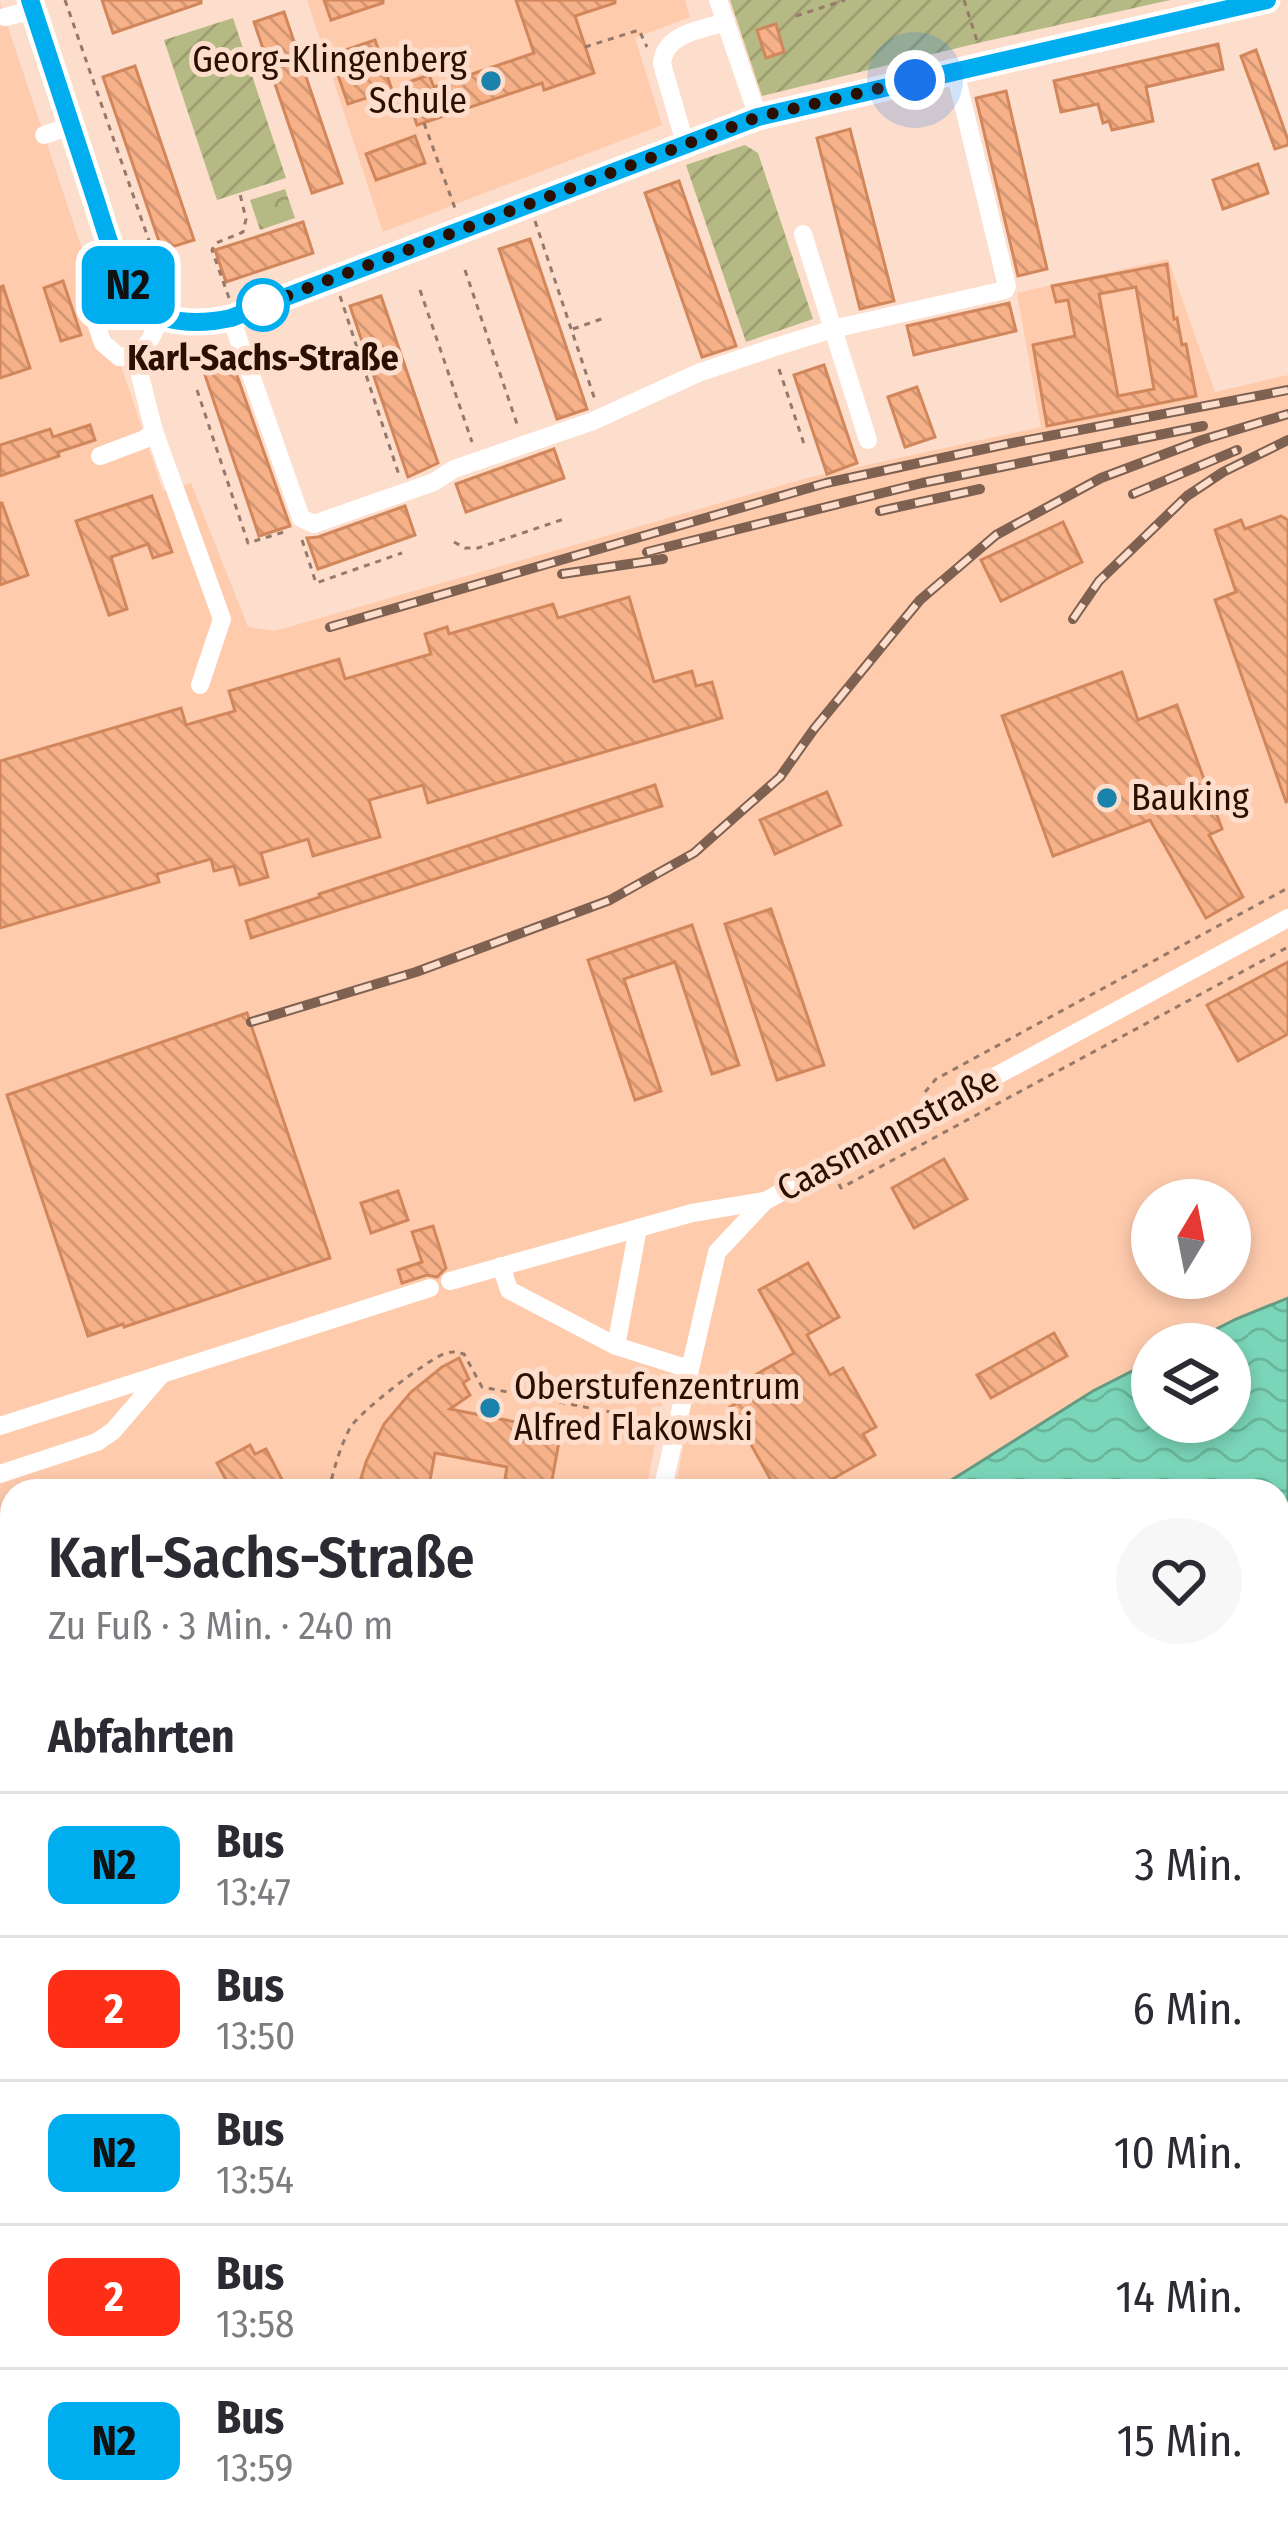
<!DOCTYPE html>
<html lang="de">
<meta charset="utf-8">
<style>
body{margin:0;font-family:"Fira Sans Condensed",sans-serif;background:#f7f7f7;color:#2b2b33;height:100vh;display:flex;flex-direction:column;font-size:45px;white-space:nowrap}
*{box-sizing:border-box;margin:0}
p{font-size:39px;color:#7c7c81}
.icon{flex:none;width:66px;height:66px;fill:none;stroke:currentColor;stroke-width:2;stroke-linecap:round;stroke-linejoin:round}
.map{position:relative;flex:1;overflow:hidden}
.drawer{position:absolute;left:0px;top:1479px;width:1290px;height:1059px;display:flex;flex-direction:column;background:#fff;border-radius:36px 36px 0 0;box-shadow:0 6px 18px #0003}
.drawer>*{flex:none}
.badge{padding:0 24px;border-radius:18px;font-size:42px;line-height:78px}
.needle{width:78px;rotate:10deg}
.tools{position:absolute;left:1131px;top:1179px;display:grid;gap:24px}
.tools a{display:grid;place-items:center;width:120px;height:120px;border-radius:50%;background:#fff;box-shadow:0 6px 18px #0003;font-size:60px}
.you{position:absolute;width:60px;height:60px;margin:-30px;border:9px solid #fff;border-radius:50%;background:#1a73e8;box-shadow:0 0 0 18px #1a73e833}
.map>.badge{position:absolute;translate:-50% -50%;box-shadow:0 0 0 6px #fff}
h2{padding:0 48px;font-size:45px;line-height:108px}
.round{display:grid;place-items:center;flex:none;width:126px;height:126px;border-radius:63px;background:#f7f7f7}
.summary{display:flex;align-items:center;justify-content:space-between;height:204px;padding:0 48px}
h1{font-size:57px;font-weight:600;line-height:90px}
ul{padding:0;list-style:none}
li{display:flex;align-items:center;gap:36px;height:144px;padding:0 48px;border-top:3px solid #e1e1e2}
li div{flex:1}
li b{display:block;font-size:45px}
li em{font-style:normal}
li .badge{min-width:132px;font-weight:700;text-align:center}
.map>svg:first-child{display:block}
</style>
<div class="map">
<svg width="1288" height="2536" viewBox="0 0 1288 2536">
<defs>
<pattern id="grass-dots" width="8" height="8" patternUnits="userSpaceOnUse" patternTransform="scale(3)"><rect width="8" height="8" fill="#b5b984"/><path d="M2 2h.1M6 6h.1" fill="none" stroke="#9c9e70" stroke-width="1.8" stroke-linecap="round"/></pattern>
<pattern id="forest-firs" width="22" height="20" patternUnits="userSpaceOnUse" patternTransform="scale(3)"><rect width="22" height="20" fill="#b5b984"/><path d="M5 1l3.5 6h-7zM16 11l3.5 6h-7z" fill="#9c9e70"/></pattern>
<pattern id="park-crowns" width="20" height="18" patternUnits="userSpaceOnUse" patternTransform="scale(3)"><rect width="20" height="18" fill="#b5b984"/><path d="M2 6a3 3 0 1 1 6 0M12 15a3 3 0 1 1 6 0" fill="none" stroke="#9c9e70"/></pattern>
<pattern id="garden-furrows" width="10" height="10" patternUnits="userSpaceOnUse" patternTransform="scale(3)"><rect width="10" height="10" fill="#b5b984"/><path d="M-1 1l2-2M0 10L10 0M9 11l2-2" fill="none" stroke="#9c9e70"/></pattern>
<pattern id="water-waves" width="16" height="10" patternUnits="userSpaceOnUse" patternTransform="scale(3)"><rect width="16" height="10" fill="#7bd6b9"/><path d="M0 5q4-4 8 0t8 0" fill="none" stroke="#6ab69d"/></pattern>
<pattern id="building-back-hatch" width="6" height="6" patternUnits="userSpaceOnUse" patternTransform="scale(3)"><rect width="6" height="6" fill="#f7b189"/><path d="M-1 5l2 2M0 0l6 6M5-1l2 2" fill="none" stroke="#d49774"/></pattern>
</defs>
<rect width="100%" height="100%" fill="#fdddcb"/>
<g fill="#ffcbad" fill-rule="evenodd">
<path d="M 307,0 L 685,0 L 690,17 L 635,38 L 662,125 L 383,232 Z"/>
<path d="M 0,3 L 163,491 L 191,483 L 248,627 L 275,631 L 807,478 L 1041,427 L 1017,293 L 1168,259 L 1215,392 L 1288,375 L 1288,1298 L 1236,1319 L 1187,1344 L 1152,1344 L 1152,1361 L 1093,1391 L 934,1491 L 675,1491 L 692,1397 L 665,1391 L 646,1491 L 12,1491 L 12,2526 L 180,2526 L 174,2536 L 0,2536 ZM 1152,1200 L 1230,1200 L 1230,1278 L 1152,1278 Z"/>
</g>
<g fill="url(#grass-dots)">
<path d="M 1288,2094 L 1288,2269 L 1278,2286 L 1278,2106 Z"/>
<path d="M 257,2526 L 607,2526 L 606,2536 L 251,2536 Z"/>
</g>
<g fill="url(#forest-firs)">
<path d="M 1288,1507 L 1288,2094 L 1278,2106 L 1278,1510 Z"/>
<path d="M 1288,2269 L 1288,2536 L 803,2536 L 804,2526 L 1278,2526 L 1278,2286 Z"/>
</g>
<path fill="url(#park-crowns)" d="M 285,189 L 295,218 L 260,230 L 250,200 Z"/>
<g fill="url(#garden-furrows)">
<path d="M 730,0 L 1170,0 L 978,43 L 762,96 Z"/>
<path d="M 233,18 L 286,178 L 217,200 L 164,40 Z"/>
<path d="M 745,145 L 758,153 L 813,319 L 746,342 L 686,165 Z"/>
</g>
<path fill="#b5b984" d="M 12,1826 L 12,1848 L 5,1869 L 2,1889 L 12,1934 L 12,1962 L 0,1943 L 0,1848 Z"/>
<g fill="url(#water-waves)" stroke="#639a82" stroke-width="3">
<path d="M 1288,1298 L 1288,1507 L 1278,1510 L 1278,1491 L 934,1491 L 1093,1391 L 1152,1361 L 1152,1422 L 1230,1422 L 1230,1344 L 1187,1344 L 1236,1319 Z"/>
<path d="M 607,2526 L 804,2526 L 803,2536 L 606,2536 Z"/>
</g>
<g fill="url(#building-back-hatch)" stroke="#d1875b" stroke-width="3" fill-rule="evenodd">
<path d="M 102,0 L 201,0 L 201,3 L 113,33 Z"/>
<path d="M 324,0 L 383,0 L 383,3 L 331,20 Z"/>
<path d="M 516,0 L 615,0 L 615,3 L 575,16 L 594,73 L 544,90 L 542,83 L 417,125 L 403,84 L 429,75 L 434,87 L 534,53 Z"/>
<path d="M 284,12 L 342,183 L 312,193 L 254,22 Z"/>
<path d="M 776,24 L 784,52 L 766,58 L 757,30 Z"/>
<path d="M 375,40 L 392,90 L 348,104 L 331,55 Z"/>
<path d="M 1218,44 L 1223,69 L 1146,87 L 1153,121 L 1112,130 L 1109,121 L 1103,123 L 1098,104 L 1061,112 L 1054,81 Z"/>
<path d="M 1256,50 L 1288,140 L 1288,145 L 1275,149 L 1241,56 Z"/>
<path d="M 135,66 L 194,240 L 162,250 L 103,77 Z"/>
<path d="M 1006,91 L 1047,269 L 1018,276 L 976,98 Z"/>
<path d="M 850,129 L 894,301 L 860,309 L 817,138 Z"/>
<path d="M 415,136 L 425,163 L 376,180 L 366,154 Z"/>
<path d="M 1258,164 L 1268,193 L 1223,209 L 1213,180 Z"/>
<path d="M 679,181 L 736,346 L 702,357 L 645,193 Z"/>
<path d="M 303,222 L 313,253 L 226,282 L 215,250 Z"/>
<path d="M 530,239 L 587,409 L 557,419 L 499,249 Z"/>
<path d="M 1167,264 L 1174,319 L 1177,318 L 1182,345 L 1186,344 L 1196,396 L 1047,426 L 1033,345 L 1075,336 L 1068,300 L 1056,302 L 1052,286 ZM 1136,287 L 1154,389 L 1118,396 L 1099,294 Z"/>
<path d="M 63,281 L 81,335 L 61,341 L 44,288 Z"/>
<path d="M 3,286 L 30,368 L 0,378 L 0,287 Z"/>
<path d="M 381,296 L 438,463 L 408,477 L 350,306 Z"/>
<path d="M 1009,303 L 1016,331 L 914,355 L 907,326 Z"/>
<path d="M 229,353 L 290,526 L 259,536 L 201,363 Z"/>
<path d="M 824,365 L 857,463 L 827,474 L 794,375 Z"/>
<path d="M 917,387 L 935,437 L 905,447 L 888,397 Z"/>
<path d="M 90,425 L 95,440 L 58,452 L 59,456 L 0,476 L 0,445 L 50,429 L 53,437 Z"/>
<path d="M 554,449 L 564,478 L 466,512 L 456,484 Z"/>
<path d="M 152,496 L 172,552 L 153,558 L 148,544 L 111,557 L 127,609 L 109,615 L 76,521 Z"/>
<path d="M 0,503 L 2,503 L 28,575 L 0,585 Z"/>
<path d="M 405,506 L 415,535 L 318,569 L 307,538 L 318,537 Z"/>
<path d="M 1281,516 L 1288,520 L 1288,801 L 1286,802 L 1215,600 L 1236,592 L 1215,530 L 1241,520 L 1245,529 Z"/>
<path d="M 1063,522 L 1082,562 L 1001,601 L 981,560 Z"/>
<path d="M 629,597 L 654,682 L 692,671 L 696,686 L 712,682 L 722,718 L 428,803 L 423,785 L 369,800 L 380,837 L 313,856 L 308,839 L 261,853 L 268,877 L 240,885 L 234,866 L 214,871 L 211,859 L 157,874 L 159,882 L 0,928 L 0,761 L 181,708 L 186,725 L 235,711 L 229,691 L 339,659 L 345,679 L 431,654 L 425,634 L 447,627 L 449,634 L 553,604 L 558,618 Z"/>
<path d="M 1122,672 L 1138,720 L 1177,705 L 1222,829 L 1209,835 L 1243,897 L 1206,918 L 1150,820 L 1053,856 L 1002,716 Z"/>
<path d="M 655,785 L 662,806 L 251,938 L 246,921 L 320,897 L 319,894 Z"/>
<path d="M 827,792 L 841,825 L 775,854 L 760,820 Z"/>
<path d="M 771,909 L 824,1065 L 777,1080 L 725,924 Z"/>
<path d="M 692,925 L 739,1065 L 712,1074 L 675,962 L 624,979 L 661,1091 L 635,1100 L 588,960 Z"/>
<path d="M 1288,962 L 1288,1034 L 1238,1061 L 1207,1005 Z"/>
<path d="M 247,1013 L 330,1258 L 124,1327 L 123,1324 L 88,1336 L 7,1095 Z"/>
<path d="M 944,1159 L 967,1199 L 914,1228 L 892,1188 Z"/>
<path d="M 398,1191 L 408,1220 L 371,1233 L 361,1203 Z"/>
<path d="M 433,1226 L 446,1268 L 437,1277 L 427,1275 L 402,1283 L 398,1270 L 422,1262 L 412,1232 Z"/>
<path d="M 808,1263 L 839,1317 L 807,1335 L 830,1375 L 843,1368 L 876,1427 L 863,1434 L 875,1455 L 811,1491 L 777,1491 L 730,1407 L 756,1392 L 748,1379 L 794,1353 L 759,1290 Z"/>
<path d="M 1054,1333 L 1067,1356 L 991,1398 L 977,1375 Z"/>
<path d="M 459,1358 L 469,1379 L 463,1383 L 470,1395 L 450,1409 L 561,1431 L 550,1491 L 503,1491 L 507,1467 L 435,1453 L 428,1491 L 357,1491 L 366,1462 L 384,1424 L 411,1392 L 442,1367 Z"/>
<path d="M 250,1445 L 255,1454 L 266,1449 L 288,1491 L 232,1491 L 217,1463 Z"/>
</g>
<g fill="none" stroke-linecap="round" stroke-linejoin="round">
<g stroke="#977969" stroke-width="3" stroke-dasharray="6 6" stroke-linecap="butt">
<path d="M 65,0 L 169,298"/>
<path d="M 964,0 L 978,44"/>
<path d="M 796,16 L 845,0"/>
<path d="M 585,47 L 639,30 L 647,47"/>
<path d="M 424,123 L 456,211"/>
<path d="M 535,221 L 595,400"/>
<path d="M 465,270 L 518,427"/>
<path d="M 420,290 L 472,442"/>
<path d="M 340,296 L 399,475"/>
<path d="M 229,298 L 212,250 L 216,243 L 243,232 L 246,219 L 239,190"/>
<path d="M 573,329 L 607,317"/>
<path d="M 779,369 L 805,447"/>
<path d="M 197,390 L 248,543 L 287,531"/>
<path d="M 302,540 L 316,583 L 402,553"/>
<path d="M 454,542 L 465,548 L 478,548 L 567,518"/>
<path d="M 925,1092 L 936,1079 L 1288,888"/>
<path d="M 839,1184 L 841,1188 L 1288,947"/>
<path d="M 329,1491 C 333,1471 340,1447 350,1428 C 359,1412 428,1359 446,1353 C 455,1351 456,1352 464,1354 L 482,1387 L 656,1421"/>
</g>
<g stroke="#fff" stroke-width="18">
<path d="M 30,0 C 52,68 74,136 97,204 C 104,225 121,283 135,299 C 158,325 199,325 231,318 L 384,258 L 758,117 L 1267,0"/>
<path d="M 718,0 L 758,117"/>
<path d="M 5,17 L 33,10"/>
<path d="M 44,135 L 71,126"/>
<path d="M 685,143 L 662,64 C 664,33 701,30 726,22"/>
<path d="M 803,234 L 868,440"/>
<path d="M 112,251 L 100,262 L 91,285 L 91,309 L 103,343 L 119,357 C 148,355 150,340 161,316"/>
<path d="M 231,318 L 301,518 L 314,524 L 434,482 L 454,469 L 593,421 L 698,373 L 772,348 L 833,329 L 1005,290 L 1007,286 L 955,71"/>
<path d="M 154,431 L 222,619 L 200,685"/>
<path d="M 100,456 L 145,439 L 154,431 L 135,356"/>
<path d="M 638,1228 L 616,1346 L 689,1369"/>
<path d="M 501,1266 L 509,1290 L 616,1346"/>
<path d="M 450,1281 L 692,1213 L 765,1201"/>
<path d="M 0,1426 L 430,1288"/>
<path d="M 0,1474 L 97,1442 L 113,1431 L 162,1374"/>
<path d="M 662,1491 L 717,1252 L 765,1201 L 1288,918"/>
<path d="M 195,2536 L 201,2526"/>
</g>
<g stroke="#7e6151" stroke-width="10">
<g id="rail">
<path d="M 1133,494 L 1237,450"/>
<path d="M 880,511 L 980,489"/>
<path d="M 647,552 L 922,483 L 1203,426"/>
<path d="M 562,574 L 663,559"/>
<path d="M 1073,619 L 1099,581 L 1187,496 L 1223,472 L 1288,440"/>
<path d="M 330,627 L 826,483 L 1007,444 L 1288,390"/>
<path d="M 251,1022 L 416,972 L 610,900 L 694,853 L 780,777 L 814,729 L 920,600 L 996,535 L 1101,478 L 1202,440 L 1288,414"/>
</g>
</g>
<use href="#rail" stroke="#fdddcb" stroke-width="6" stroke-dasharray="18" stroke-linecap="butt"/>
</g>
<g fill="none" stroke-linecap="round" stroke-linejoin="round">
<g stroke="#fff" stroke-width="27">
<path id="line" d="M 30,0 C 52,68 74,136 97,204 C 104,226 120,282 135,299 C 158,325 199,325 231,318 L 758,117 L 1267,0"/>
</g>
<use href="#line" stroke="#00aeef" stroke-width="18"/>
<path stroke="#2b0f00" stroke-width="12" stroke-dasharray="0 21.6" d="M 263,305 L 255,308 L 758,117 L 915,80"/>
</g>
<g fill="#1a82ab" stroke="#fdddcb" stroke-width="4.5">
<circle cx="491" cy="81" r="12"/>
<circle cx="1107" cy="798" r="12"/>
<circle cx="490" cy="1408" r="12"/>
</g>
<circle fill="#fff" stroke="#00aeef" stroke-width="6" cx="263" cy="305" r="24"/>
<g text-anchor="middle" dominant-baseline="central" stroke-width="10" stroke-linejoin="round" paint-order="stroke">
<g font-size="36" fill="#2b0f00" stroke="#fdddcb" text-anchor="start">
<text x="467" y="60" text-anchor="end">Georg-Klingenberg<tspan x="467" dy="41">Schule</tspan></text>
<text x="1131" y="798">Bauking</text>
<text x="514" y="1387">Oberstufenzentrum<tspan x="514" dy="41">Alfred Flakowski</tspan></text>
</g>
<g font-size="36" font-weight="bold" fill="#2b0f00" stroke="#fdddcb">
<text x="263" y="358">Karl-Sachs-Straße</text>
</g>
<g font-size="36" fill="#2b0f00" stroke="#fdddcb">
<text transform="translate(888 1134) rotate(-28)">Caasmannstraße</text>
</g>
</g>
</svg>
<div class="tools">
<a><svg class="needle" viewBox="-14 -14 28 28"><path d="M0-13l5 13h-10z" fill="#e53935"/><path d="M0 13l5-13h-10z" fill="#7c7c81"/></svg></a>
<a><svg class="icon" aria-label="layers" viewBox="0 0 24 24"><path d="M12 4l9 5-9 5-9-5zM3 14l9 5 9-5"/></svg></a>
</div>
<div class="you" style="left:915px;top:80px"></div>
<b class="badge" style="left:128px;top:285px;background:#00aeef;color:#111">N2</b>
<section class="drawer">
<div class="summary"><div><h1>Karl-Sachs-Straße</h1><p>Zu Fuß · 3 Min. · 240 m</p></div><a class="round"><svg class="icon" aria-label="heart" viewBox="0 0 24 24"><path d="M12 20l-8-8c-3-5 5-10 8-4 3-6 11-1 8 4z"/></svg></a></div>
<h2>Abfahrten</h2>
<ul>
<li><span class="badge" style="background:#00aeef;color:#111">N2</span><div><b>Bus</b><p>13:47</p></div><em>3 Min.</em></li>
<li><span class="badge" style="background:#ff2e17;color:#fff">2</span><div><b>Bus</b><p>13:50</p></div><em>6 Min.</em></li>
<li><span class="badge" style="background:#00aeef;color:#111">N2</span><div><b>Bus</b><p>13:54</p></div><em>10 Min.</em></li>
<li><span class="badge" style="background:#ff2e17;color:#fff">2</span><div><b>Bus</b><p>13:58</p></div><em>14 Min.</em></li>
<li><span class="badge" style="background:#00aeef;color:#111">N2</span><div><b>Bus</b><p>13:59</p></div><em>15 Min.</em></li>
</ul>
</section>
</div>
